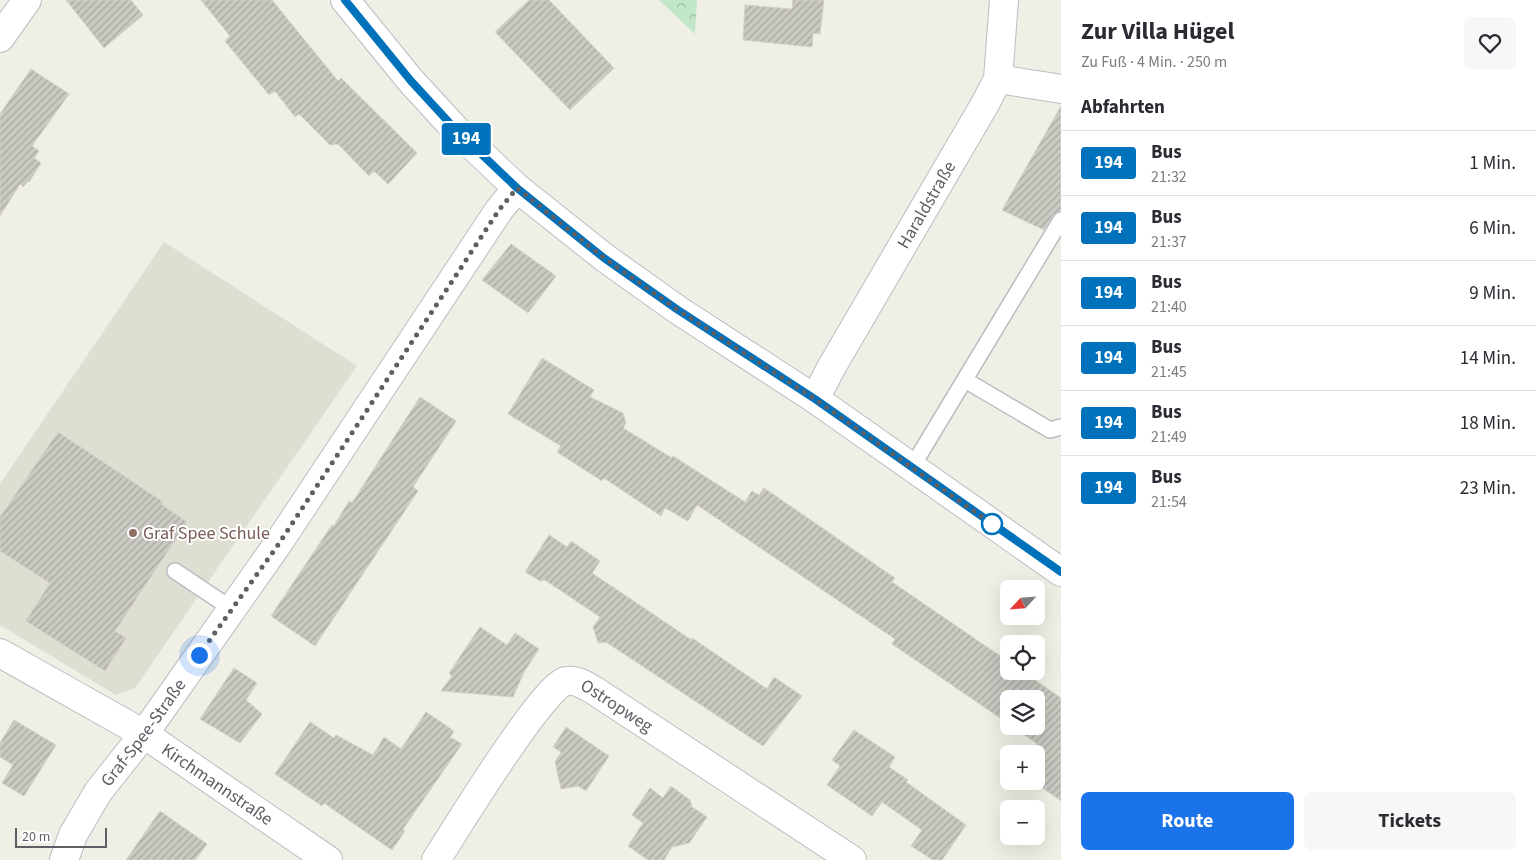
<!DOCTYPE html>
<html lang="de">
<meta charset="utf-8">
<style>
body{margin:0;font-family:"Source Sans 3",sans-serif;background:#f7f7f7;color:#2b2b33;height:100vh;display:flex;flex-direction:column;font-size:19px;white-space:nowrap}
*{box-sizing:border-box;margin:0}
p{font-size:16px;color:#7c7c81}
.icon{flex:none;width:28px;height:28px;fill:none;stroke:currentColor;stroke-width:2;stroke-linecap:round;stroke-linejoin:round}
.map{position:relative;flex:1;overflow:hidden}
.drawer{display:flex;flex-direction:column;background:#fff;width:475px}
.drawer>*{flex:none}
.badge{padding:0 10px;border-radius:4px;font-size:18px;line-height:32px}
.needle{width:32px;rotate:244deg}
.controls{position:absolute;left:1000px;top:580px;display:grid;gap:10px}
.controls a{display:grid;place-items:center;width:45px;height:45px;border-radius:8px;background:#fff;box-shadow:0 5px 20px #0002;font-size:25px}
.scale{position:absolute;left:15px;bottom:12px;width:92px;box-sizing:border-box;padding-left:5px;border:2px solid #5d5f65;border-top:0;font-size:14px;line-height:18px;white-space:nowrap;color:#5d5f65;-webkit-text-stroke:4px #fff;paint-order:stroke}
.you{position:absolute;width:25px;height:25px;margin:-12px;border:4px solid #fff;border-radius:50%;background:#1a73e8;box-shadow:0 0 0 8px #1a73e833}
.map>.badge{position:absolute;translate:-50% -50%;box-shadow:0 0 0 2px #fff}
h2{padding:0 20px;font-size:19px;line-height:45px}
.round{display:grid;place-items:center;flex:none;width:52px;height:52px;border-radius:8px;background:#f7f7f7}
.overview{display:flex;align-items:center;justify-content:space-between;height:85px;padding:0 20px}
h1{font-size:24px;font-weight:700;line-height:38px}
.action{display:flex;gap:10px;margin-top:auto;padding:10px 20px}
.action a{flex:1;height:58px;border-radius:8px;background:#1a73e8;color:#fff;font-size:20px;font-weight:700;line-height:58px;text-align:center}
.action a+a{background:#f7f7f7;color:#2b2b33}
ul{padding:0;list-style:none}
li{display:flex;align-items:center;gap:15px;height:65px;padding:0 20px;border-top:1px solid #e1e1e2}
li div{flex:1}
li b{display:block;font-size:19px}
li em{font-style:normal}
li .badge{min-width:55px;font-weight:700;text-align:center}
main{display:flex;flex:1;min-height:0}
.map>svg:first-child{display:block}
</style>
<main>
<div class="map">
<svg width="1061" height="860" viewBox="0 0 1061 860">
<defs>
<pattern id="forest-crowns" width="20" height="18" patternUnits="userSpaceOnUse" patternTransform="scale(1.25)"><rect width="20" height="18" fill="#c2e6c8"/><path d="M2 6a3 3 0 1 1 6 0M12 15a3 3 0 1 1 6 0" fill="none" stroke="#a1bea6"/></pattern>
<pattern id="building-hatch" width="6" height="6" patternUnits="userSpaceOnUse" patternTransform="scale(1.25)"><rect width="6" height="6" fill="#cac9c2"/><path d="M-1 1l2-2M0 6l6-6M5 7l2-2" fill="none" stroke="#a7a6a1"/></pattern>
</defs>
<rect width="100%" height="100%" fill="#efefe5"/>
<path fill="#dfded3" d="M 164,242 L 357,366 L 135,688 L 116,695 L 0,625 L 0,484 Z"/>
<path fill="url(#forest-crowns)" d="M 659,0 L 697,0 L 695,34 Z"/>
<g fill="url(#building-hatch)" stroke="#d4d2c3">
<path d="M 66,0 L 131,0 L 143,15 L 104,48 Z"/>
<path d="M 201,0 L 272,0 L 338,81 L 341,78 L 417,153 L 388,184 L 374,171 L 369,176 L 338,144 L 330,145 L 299,114 L 295,117 L 275,91 L 269,95 L 225,41 L 230,36 Z"/>
<path d="M 529,0 L 549,0 L 614,68 L 570,110 L 495,32 Z"/>
<path d="M 793,0 L 824,0 L 820,34 L 813,33 L 812,47 L 743,40 L 745,5 L 792,9 Z"/>
<path d="M 31,69 L 69,94 L 32,146 L 39,151 L 34,158 L 41,163 L 29,182 L 28,181 L 23,187 L 20,184 L 0,216 L 0,114 Z"/>
<path d="M 1061,106 L 1061,211 L 1057,212 L 1053,215 L 1044,230 L 1002,210 Z"/>
<path d="M 511,244 L 556,276 L 528,313 L 482,280 Z"/>
<path d="M 542,358 L 594,390 L 590,397 L 623,413 L 626,423 L 623,428 L 672,458 L 673,456 L 745,502 L 752,491 L 759,495 L 764,488 L 895,578 L 892,582 L 1009,662 L 1009,671 L 1022,671 L 1061,698 L 1061,801 L 1036,783 L 1036,743 L 1012,726 L 1036,726 L 1036,699 L 1009,699 L 1009,724 L 892,644 L 895,639 L 697,505 L 688,521 L 665,508 L 661,516 L 604,478 L 602,481 L 557,452 L 561,446 L 508,414 Z"/>
<path d="M 420,397 L 456,421 L 413,487 L 418,491 L 315,646 L 271,616 L 332,525 L 334,526 L 349,501 L 352,503 Z"/>
<path d="M 58,432 L 163,502 L 161,504 L 187,522 L 115,631 L 126,638 L 105,671 L 26,621 L 50,583 L 0,551 L 0,517 Z"/>
<path d="M 549,535 L 567,547 L 571,541 L 600,561 L 592,573 L 690,639 L 692,638 L 767,689 L 774,677 L 802,696 L 763,746 L 606,642 L 598,643 L 593,627 L 600,617 L 545,580 L 540,581 L 525,572 Z"/>
<path d="M 480,627 L 507,645 L 515,633 L 539,649 L 524,672 L 513,697 L 441,691 L 452,676 L 449,673 Z"/>
<path d="M 234,668 L 257,683 L 246,700 L 262,714 L 240,743 L 200,719 Z"/>
<path d="M 426,712 L 454,731 L 450,737 L 462,744 L 403,829 L 405,831 L 392,850 L 324,803 L 322,806 L 275,774 L 310,722 L 334,738 L 336,735 L 373,755 L 384,737 L 401,749 Z"/>
<path d="M 14,720 L 56,745 L 24,796 L 2,783 L 13,765 L 0,757 L 0,743 Z"/>
<path d="M 566,727 L 609,756 L 586,791 L 578,786 L 561,789 L 555,762 L 561,752 L 553,747 Z"/>
<path d="M 854,730 L 895,757 L 889,767 L 908,780 L 906,782 L 966,825 L 942,860 L 933,860 L 911,846 L 922,830 L 882,802 L 872,816 L 827,785 L 840,766 L 832,760 Z"/>
<path d="M 671,786 L 690,800 L 692,807 L 707,817 L 689,843 L 672,847 L 664,860 L 648,860 L 628,846 L 643,823 L 632,815 L 650,788 L 663,798 Z"/>
<path d="M 160,811 L 207,844 L 195,860 L 126,860 Z"/>
</g>
<g fill="none" stroke-linecap="round" stroke-linejoin="round">
<g stroke="#bcbdc3" stroke-width="18">
<g id="lane">
<path d="M 965,380 L 1050,430 L 1061,427"/>
<path d="M 912,467 L 1061,220"/>
<path d="M 175,571 L 232,609"/>
</g>
</g>
<g stroke="#bcbdc3" stroke-width="30">
<g id="street">
<path d="M 0,38 L 27,0"/>
<path d="M 998,79 L 1061,89"/>
<path id="s1" d="M 815,399 L 831,368 L 985,104 L 998,79 L 1004,0"/>
<path id="s2" d="M 0,653 L 144,734 L 328,860"/>
<path id="s3" d="M 64,860 L 73,835 L 98,792 L 144,734 L 277,545 L 499,210 L 517,188"/>
<path id="s4" d="M 436,860 C 454,832 543,686 566,681 C 577,679 586,686 595,691 L 852,860"/>
</g>
</g>
<g stroke="#babcc3" stroke-width="30">
<path id="secondary" d="M 345,0 L 411,81 L 456,130 L 517,188 L 605,258 L 678,310 L 815,399 L 1061,572"/>
</g>
<use href="#lane" stroke="#fff" stroke-width="15"/>
<use href="#street" stroke="#fff" stroke-width="28"/>
<use href="#secondary" stroke="#fff" stroke-width="28"/>
</g>
<g fill="none" stroke-linecap="round" stroke-linejoin="round">
<g stroke="#fff" stroke-width="11">
<path id="line" d="M 345,0 L 411,81 L 456,130 L 517,188 L 604,258 L 678,310 L 815,399 L 1061,572"/>
</g>
<use href="#line" stroke="#0072bc" stroke-width="8"/>
<path stroke="#5d5f65" stroke-width="5" stroke-dasharray="0 9" d="M 199,655 L 278,545 L 499,210 L 517,188 L 604,258 L 678,310 L 815,399 L 992,524"/>
</g>
<circle fill="#fff" stroke="#0072bc" stroke-width="2.5" cx="992" cy="524" r="10"/>
<circle fill="#8d6e63" stroke="#fff" stroke-width="2" cx="133" cy="533" r="5"/>
<g text-anchor="middle" dominant-baseline="central" stroke-width="4" stroke-linejoin="round" paint-order="stroke">
<g font-size="18" fill="#5d5f65" stroke="#fff">
<text stroke="none"><textPath href="#s1" startOffset="224">Haraldstraße</textPath></text>
<text stroke="none"><textPath href="#s4" startOffset="280">Ostropweg</textPath></text>
<text stroke="none"><textPath href="#s3" startOffset="151">Graf-Spee-Straße</textPath></text>
<text stroke="none"><textPath href="#s2" startOffset="254">Kirchmannstraße</textPath></text>
</g>
<g font-size="18" fill="#785e54" stroke="#fff" text-anchor="start">
<text x="143" y="533">Graf Spee Schule</text>
</g>
</g>
</svg>
<div class="controls">
<a><svg class="needle" viewBox="-14 -14 28 28"><path d="M0-13l5 13h-10z" fill="#e53935"/><path d="M0 13l5-13h-10z" fill="#7c7c81"/></svg></a>
<a><svg class="icon" aria-label="locate" viewBox="0 0 24 24"><circle cx="12" cy="12" r="6"/><path d="M12 2v4M12 18v4M2 12h4M18 12h4"/></svg></a>
<a><svg class="icon" aria-label="layers" viewBox="0 0 24 24"><path d="M12 4l9 5-9 5-9-5zM3 14l9 5 9-5"/></svg></a>
<a>+</a>
<a>−</a>
</div>
<div class="scale">20 m</div>
<div class="you" style="left:199px;top:655px"></div>
<b class="badge" style="left:466px;top:139px;background:#0072bc;color:#fff">194</b>
</div>
<section class="drawer">
<div class="overview"><div><h1>Zur Villa Hügel</h1><p>Zu Fuß · 4 Min. · 250 m</p></div><a class="round"><svg class="icon" aria-label="heart" viewBox="0 0 24 24"><path d="M12 20l-8-8c-3-5 5-10 8-4 3-6 11-1 8 4z"/></svg></a></div>
<h2>Abfahrten</h2>
<ul>
<li><span class="badge" style="background:#0072bc;color:#fff">194</span><div><b>Bus</b><p>21:32</p></div><em>1 Min.</em></li>
<li><span class="badge" style="background:#0072bc;color:#fff">194</span><div><b>Bus</b><p>21:37</p></div><em>6 Min.</em></li>
<li><span class="badge" style="background:#0072bc;color:#fff">194</span><div><b>Bus</b><p>21:40</p></div><em>9 Min.</em></li>
<li><span class="badge" style="background:#0072bc;color:#fff">194</span><div><b>Bus</b><p>21:45</p></div><em>14 Min.</em></li>
<li><span class="badge" style="background:#0072bc;color:#fff">194</span><div><b>Bus</b><p>21:49</p></div><em>18 Min.</em></li>
<li><span class="badge" style="background:#0072bc;color:#fff">194</span><div><b>Bus</b><p>21:54</p></div><em>23 Min.</em></li>
</ul>
<div class="action"><a>Route</a><a>Tickets</a></div>
</section>
</main>
